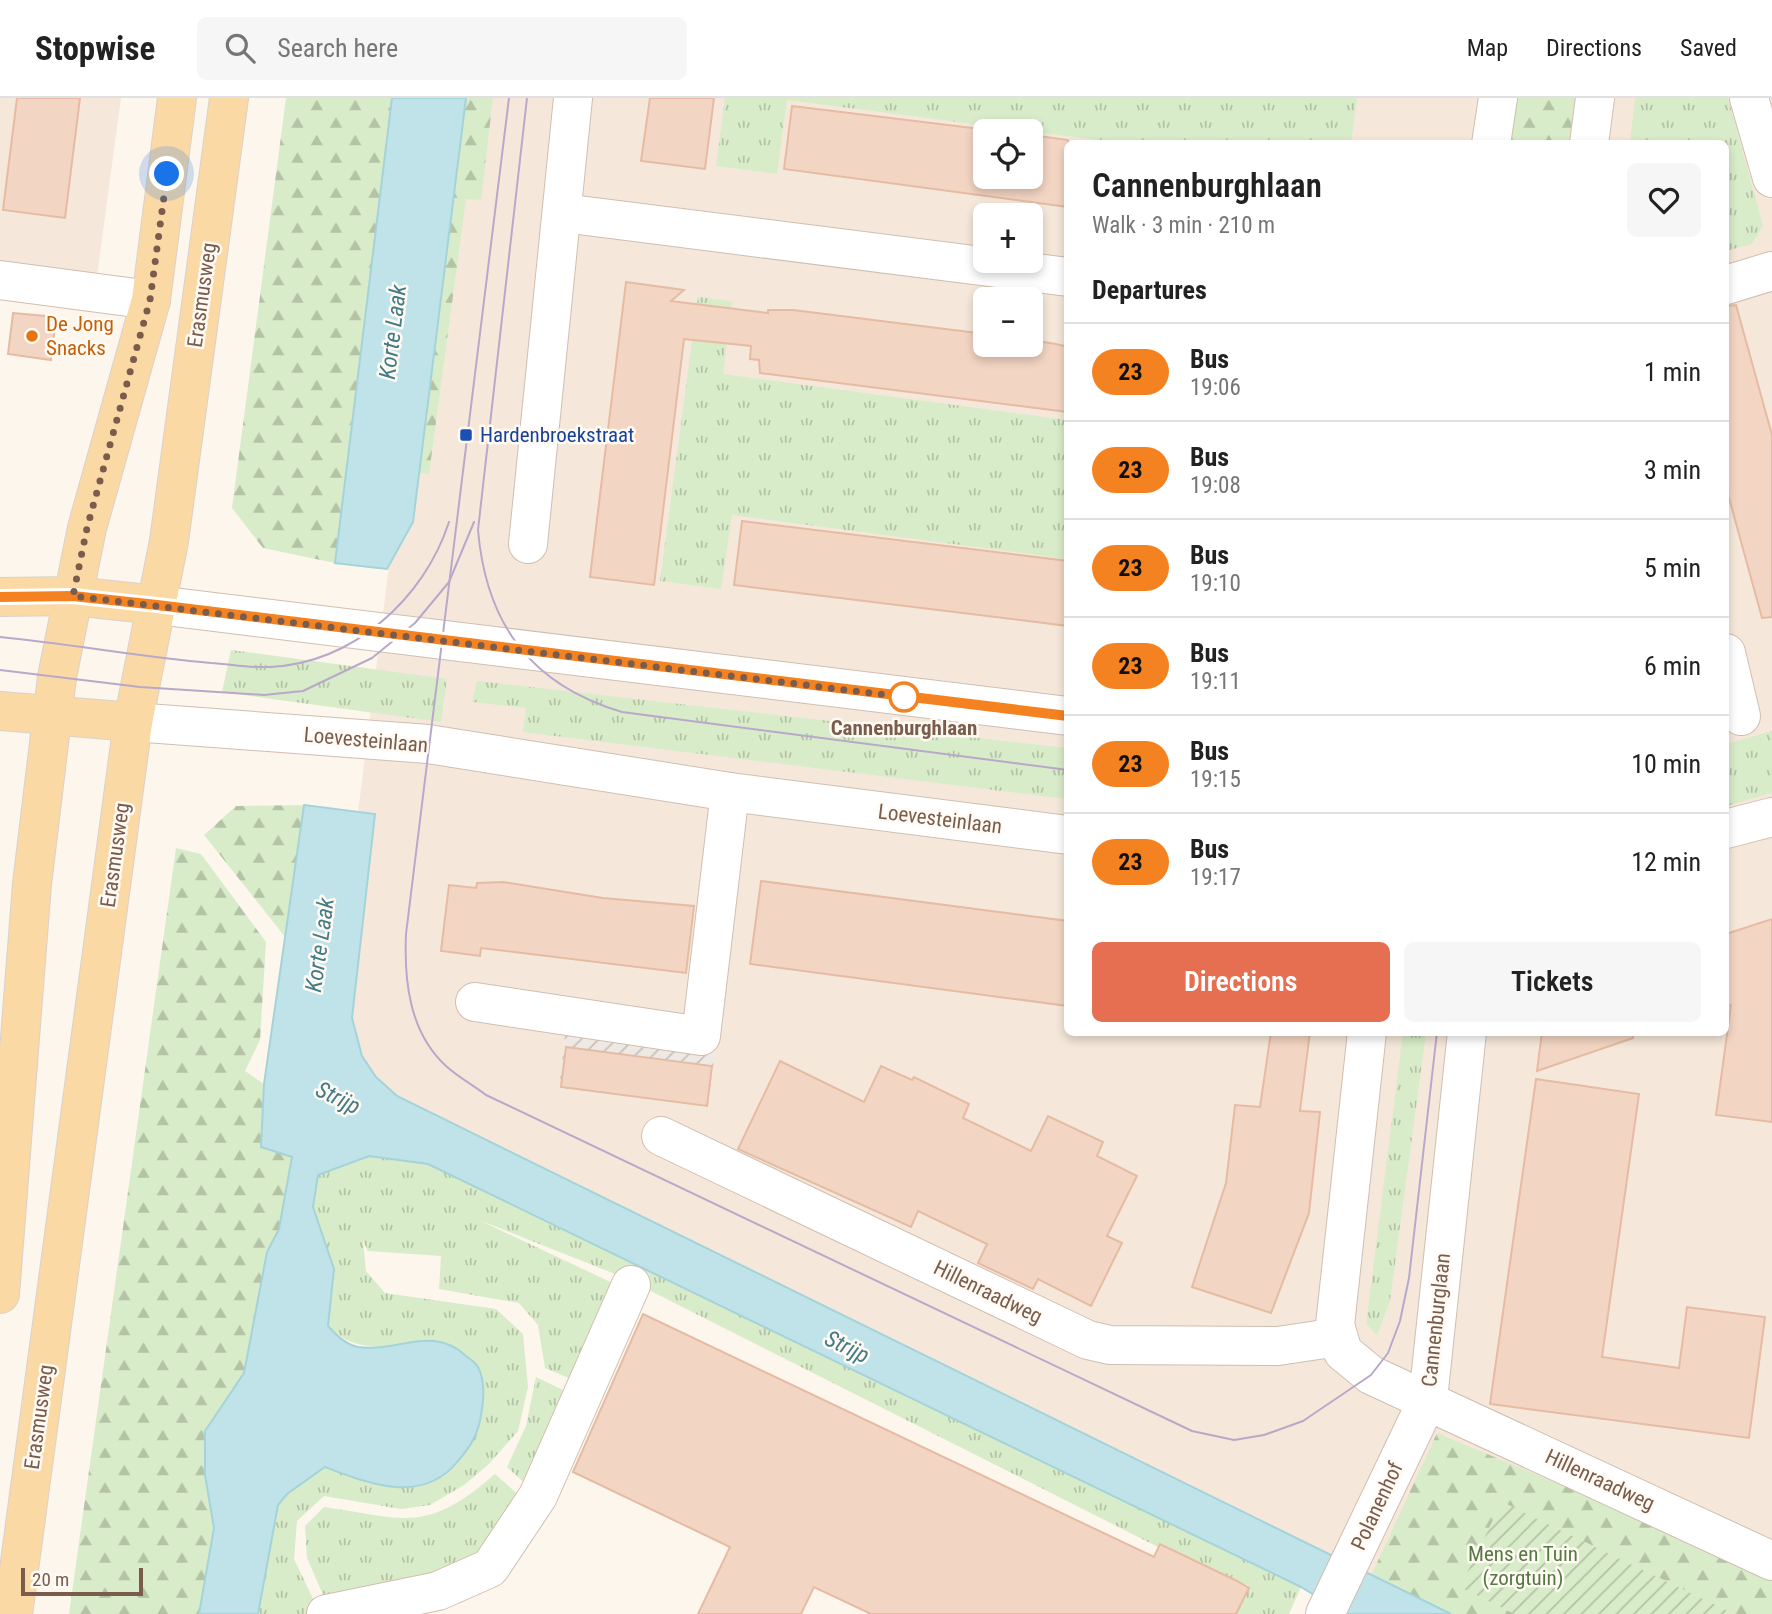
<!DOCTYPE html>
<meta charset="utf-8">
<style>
body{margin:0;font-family:"Roboto Condensed",sans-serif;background:#f6f6f6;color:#222;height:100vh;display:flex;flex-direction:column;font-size:26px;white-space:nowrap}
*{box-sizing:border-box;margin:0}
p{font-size:23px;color:#767676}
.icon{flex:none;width:38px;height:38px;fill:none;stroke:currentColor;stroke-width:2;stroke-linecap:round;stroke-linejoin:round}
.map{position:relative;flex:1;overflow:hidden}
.details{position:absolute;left:1064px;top:42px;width:665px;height:896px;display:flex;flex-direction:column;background:#fff;border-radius:10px;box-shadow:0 4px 10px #0003}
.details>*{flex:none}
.badge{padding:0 14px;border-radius:23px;font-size:24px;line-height:46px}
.tools{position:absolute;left:973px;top:21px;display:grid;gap:14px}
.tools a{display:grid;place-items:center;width:70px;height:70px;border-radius:10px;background:#fff;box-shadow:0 4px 10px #0003;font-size:35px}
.scale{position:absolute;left:21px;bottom:18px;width:122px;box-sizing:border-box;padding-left:7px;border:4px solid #7a5c4d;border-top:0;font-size:19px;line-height:24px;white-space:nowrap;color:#7a5c4d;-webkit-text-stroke:5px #fffaf3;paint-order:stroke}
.you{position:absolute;width:35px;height:35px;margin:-18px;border:5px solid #fff;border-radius:50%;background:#1a73e8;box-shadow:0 0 0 10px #1a73e833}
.map>.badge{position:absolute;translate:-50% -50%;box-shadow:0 0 0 4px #fff}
h2{padding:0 28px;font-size:26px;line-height:63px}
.round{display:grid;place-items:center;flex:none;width:74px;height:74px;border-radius:10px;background:#f6f6f6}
.headline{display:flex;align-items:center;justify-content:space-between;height:119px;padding:0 28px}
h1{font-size:33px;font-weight:600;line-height:52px}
.action{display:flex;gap:14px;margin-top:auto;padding:14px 28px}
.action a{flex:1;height:80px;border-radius:10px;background:#e76f51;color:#fff;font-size:28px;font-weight:600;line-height:80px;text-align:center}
.action a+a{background:#f6f6f6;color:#222}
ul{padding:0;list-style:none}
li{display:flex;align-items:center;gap:21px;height:98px;padding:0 28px;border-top:2px solid #e0e0e0}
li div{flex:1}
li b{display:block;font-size:26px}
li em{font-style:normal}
li .badge{min-width:77px;font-weight:700;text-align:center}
header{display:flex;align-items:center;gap:42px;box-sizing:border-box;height:98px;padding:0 35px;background:#fff;border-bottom:2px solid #e0e0e0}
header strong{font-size:33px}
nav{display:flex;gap:38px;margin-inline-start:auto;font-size:24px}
.search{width:490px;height:63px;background:#f6f6f6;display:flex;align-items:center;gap:18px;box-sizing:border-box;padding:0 24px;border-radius:10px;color:#767676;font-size:26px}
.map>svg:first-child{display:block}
</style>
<header>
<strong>Stopwise</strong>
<div class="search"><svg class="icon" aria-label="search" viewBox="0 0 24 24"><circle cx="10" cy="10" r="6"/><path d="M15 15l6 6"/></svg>Search here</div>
<nav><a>Map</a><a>Directions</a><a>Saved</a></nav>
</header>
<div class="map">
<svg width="1772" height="1516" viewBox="0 0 1772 1516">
<defs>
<pattern id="industrial-furrows" width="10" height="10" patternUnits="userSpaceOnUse" patternTransform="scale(1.75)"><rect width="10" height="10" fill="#efe9e4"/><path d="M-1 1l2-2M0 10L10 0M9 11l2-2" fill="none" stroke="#c7c0bb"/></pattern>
<pattern id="grass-tufts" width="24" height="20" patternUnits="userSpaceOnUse" patternTransform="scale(1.75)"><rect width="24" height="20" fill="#d8ecc9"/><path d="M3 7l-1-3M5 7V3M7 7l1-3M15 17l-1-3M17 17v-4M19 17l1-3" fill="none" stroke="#b4c2a5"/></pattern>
<pattern id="forest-firs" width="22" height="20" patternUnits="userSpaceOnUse" patternTransform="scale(1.75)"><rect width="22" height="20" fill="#d8ecc9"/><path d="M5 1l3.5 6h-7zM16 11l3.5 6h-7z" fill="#b4c2a5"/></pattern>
<pattern id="garden-furrows" width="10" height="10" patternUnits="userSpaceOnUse" patternTransform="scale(1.75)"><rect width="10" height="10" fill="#d8ecc9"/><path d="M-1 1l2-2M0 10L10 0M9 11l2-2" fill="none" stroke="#b4c2a5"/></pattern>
</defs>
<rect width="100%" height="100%" fill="#fdf6ec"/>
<g fill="#f5e8da" fill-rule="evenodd">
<path d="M 0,0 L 121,0 L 95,193 L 0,181 Z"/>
<path d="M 448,0 L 1772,0 L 1772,1516 L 1435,1516 L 353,978 L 333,952 L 356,730 ZM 985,33 L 1031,33 L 1031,79 L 985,79 ZM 1068,46 L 1726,46 L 1726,934 L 1068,934 ZM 985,117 L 1031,117 L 1031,163 L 985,163 ZM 985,201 L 1031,201 L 1031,247 L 985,247 Z"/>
</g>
<path fill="url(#industrial-furrows)" d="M 567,919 L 717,942 L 708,1008 L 559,990 Z"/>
<g fill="url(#grass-tufts)">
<path d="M 725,0 L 1357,0 L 1351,46 L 1120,45 L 787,2 L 777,76 L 716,68 Z"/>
<path d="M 1635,0 L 1728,0 L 1763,128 L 1752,146 L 1726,153 L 1726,46 L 1630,45 Z"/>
<path d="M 698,199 L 732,203 L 723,276 L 1067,322 L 1067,461 L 732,417 L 721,491 L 660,483 Z"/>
<path d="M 231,552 L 447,581 L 441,624 L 222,594 Z"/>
<path d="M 477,583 L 1067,650 L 1067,701 L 523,634 L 526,610 L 472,604 Z"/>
<path d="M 1772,633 L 1772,695 L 1726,708 L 1726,646 Z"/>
<path d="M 1403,935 L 1426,935 L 1390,1203 L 1377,1237 L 1366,1226 Z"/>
<path d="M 369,1058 L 428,1066 L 1301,1489 L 1289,1516 L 1236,1516 L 1249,1488 L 1160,1446 L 1158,1449 L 625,1180 L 479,1122 L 621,1189 L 578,1284 L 545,1270 L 538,1227 L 519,1205 L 439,1191 L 441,1158 L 368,1153 L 363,1143 L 366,1173 L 385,1195 L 496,1211 L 523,1236 L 528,1289 L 518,1333 L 488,1367 L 464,1387 L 430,1407 L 401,1411 L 324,1398 L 297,1423 L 294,1461 L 317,1509 L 311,1516 L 260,1516 L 258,1513 L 278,1407 L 287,1396 L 326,1369 L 370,1386 L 431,1242 C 392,1246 358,1259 328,1228 L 334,1171 L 313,1109 L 318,1077 Z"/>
<path d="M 536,1279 L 571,1296 L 528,1388 L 507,1369 L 526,1328 Z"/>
<path d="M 495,1376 L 522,1400 L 493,1449 L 465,1469 L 324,1499 L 307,1460 L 305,1428 L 324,1409 C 407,1421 426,1436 495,1376 Z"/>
</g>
<g fill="url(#forest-firs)">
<path d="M 286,0 L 392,0 L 335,465 L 263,450 L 232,410 Z"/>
<path d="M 466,0 L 493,0 L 481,102 L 466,101 L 429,376 L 419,375 Z"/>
<path d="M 1515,0 L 1575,0 L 1569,45 L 1510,46 Z"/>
<path d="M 304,707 L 286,840 L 204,737 L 236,708 Z"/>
<path d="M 176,750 L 201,756 L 266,844 L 260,942 L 245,973 L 264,986 L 261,1049 L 293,1058 L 279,1131 L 267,1154 L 244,1275 L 205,1333 L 205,1377 L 214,1430 L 199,1516 L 69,1516 Z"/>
<path d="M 1437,1335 L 1772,1475 L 1772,1516 L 1734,1516 L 1502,1404 L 1460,1489 L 1515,1516 L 1451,1516 L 1371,1478 Z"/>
</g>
<path fill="url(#garden-furrows)" d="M 1502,1404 L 1734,1516 L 1515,1516 L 1460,1489 Z"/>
<g fill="#bfe3e8" stroke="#a5d3da" stroke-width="2">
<path d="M 392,0 L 466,0 L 413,424 L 387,471 L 335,465 Z"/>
<path d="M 304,707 L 375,716 L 352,920 L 362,958 L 376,979 L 397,998 L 1451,1516 L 1345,1516 L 1301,1489 L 428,1066 L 369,1058 L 318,1077 L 313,1109 L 334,1171 L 328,1228 C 335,1236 347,1247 358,1249 C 396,1255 433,1226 466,1258 C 470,1261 476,1265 478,1269 C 487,1286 483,1310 479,1327 C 475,1342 468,1351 458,1363 C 423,1407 369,1386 325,1369 L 287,1396 L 278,1407 L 258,1516 L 199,1516 L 214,1430 L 205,1377 L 205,1333 L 244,1275 L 267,1154 L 279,1131 L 292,1059 L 261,1049 L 264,986 Z"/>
</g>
<g fill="#f3d5c3" stroke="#e6bba3" stroke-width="2">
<path d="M 17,0 L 80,0 L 65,120 L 3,112 Z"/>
<path d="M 650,0 L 714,0 L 705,71 L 641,63 Z"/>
<path d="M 792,8 L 997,33 L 985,33 L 985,79 L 1031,79 L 1031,37 L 1068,42 L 1068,109 L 784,71 Z"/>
<path d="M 626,184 L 684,192 L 671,203 L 768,215 L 768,212 L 793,212 L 985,236 L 985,247 L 1031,247 L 1031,242 L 1056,246 L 1068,249 L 1068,314 L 760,275 L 759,262 L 750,261 L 751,248 L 684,241 L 654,487 L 590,479 Z"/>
<path d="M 1736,207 L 1772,337 L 1772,519 L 1762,520 L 1726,389 L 1726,208 Z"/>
<path d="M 13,215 L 56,219 L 51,262 L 8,256 Z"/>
<path d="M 742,423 L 1068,463 L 1068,528 L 734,487 Z"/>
<path d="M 761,783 L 1068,823 L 1068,908 L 750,866 Z"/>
<path d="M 503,784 L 603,800 L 694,808 L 686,875 L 481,850 L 480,858 L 441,853 L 449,787 L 476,790 L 477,785 Z"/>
<path d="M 1772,821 L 1772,1024 L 1716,1017 L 1731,907 L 1726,909 L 1726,836 Z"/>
<path d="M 1271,934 L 1310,934 L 1300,1013 L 1320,1014 L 1309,1115 L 1271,1215 L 1192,1189 L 1226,1085 L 1235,1007 L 1260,1009 Z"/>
<path d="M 1542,934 L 1632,934 L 1633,940 L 1537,973 Z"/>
<path d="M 566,949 L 712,968 L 707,1008 L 561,989 Z"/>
<path d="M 780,963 L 864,1004 L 881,968 L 912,982 L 914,979 L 969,1006 L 963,1020 L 1031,1053 L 1048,1018 L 1103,1044 L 1097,1058 L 1137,1078 L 1107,1138 L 1122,1145 L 1091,1208 L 1038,1181 L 1033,1191 L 978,1165 L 987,1146 L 918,1113 L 911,1129 L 738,1051 Z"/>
<path d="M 1536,981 L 1639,996 L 1602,1259 L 1679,1270 L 1687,1209 L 1765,1219 L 1749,1340 L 1490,1306 Z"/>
<path d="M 643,1216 L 1154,1459 L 1160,1446 L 1237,1483 L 1249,1490 L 1236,1516 L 871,1516 L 814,1489 L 801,1516 L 698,1516 L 730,1449 L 573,1374 Z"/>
</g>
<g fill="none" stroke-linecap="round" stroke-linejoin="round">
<g stroke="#d1beb0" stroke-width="40">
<g id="minor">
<path d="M 1749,0 L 1772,80"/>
<path d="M 1491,46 L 1498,0"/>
<path d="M 1589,46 L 1595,0"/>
<path d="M 563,115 L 1068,179"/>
<path d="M 0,182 L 151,202"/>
<path d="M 1726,187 L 1772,173"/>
<path d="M 528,446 L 573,0"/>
<path d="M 157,507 L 1068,618"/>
<path d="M 1726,555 L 1741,618"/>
<path d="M 133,624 L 428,646 L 730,694 L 1068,737"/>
<path d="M 1726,731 L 1772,719"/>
<path d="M 475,904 L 701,938 L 730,694"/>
<path d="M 1367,934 L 1335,1227 L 1343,1254 L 1371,1277 L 1772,1463"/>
<path d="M 661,1038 L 1088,1242 L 1110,1247 L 1278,1248 L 1338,1239"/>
<path d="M 326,1516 L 438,1493 L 490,1470 L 538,1398 L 631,1187"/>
<path d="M 1325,1516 L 1428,1301 L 1467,934"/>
</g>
</g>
<g stroke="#dad1cd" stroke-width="40">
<g id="major">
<path d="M 0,499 L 73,498 L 157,507"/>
<path d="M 0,613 L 133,624"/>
<path d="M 0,1196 L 32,786 L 57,579 L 87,430 L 151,202 L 177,0"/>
<path d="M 13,1516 L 133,624 L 169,443 L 229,0"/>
</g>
</g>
<use href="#minor" stroke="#fff" stroke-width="38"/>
<use href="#major" stroke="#fbd9a5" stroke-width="38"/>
<g stroke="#b9a8c9" stroke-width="2">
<path d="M 509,0 L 406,836 C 404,882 409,934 446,968 C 458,979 473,987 486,997 L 1192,1333 L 1234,1342 L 1264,1337 L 1303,1323 L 1371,1277 L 1388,1255 L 1400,1223 L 1409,1180 L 1437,934"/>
<path d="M 527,0 L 478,432 C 486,526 531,587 622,614 L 1068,672"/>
<path d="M 0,539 C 71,546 140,559 211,565 C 230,566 250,570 270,569 C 353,565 424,501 449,424"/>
<path d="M 0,572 L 140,589 L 264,597 L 303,593 L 372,560 L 415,525 L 449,484 L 474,424"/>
</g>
</g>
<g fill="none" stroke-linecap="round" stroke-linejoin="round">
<g stroke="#fff" stroke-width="16">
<path id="line" d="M 0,499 L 73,498 L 157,507 L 1068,618"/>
</g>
<use href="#line" stroke="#f58220" stroke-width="10"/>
<path stroke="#7a5c4d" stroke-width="7" stroke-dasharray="0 12.6" d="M 167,76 L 150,202 L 87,430 L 73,498 L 904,599"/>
</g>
<circle fill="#e8710a" stroke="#fffaf3" stroke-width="2.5" cx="32" cy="238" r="7"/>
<rect fill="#1a4fb4" stroke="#fffaf3" stroke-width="2.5" x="459" y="330" width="14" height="14" rx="3.5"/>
<circle fill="#fff" stroke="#f58220" stroke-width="3.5" cx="904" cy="599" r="14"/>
<g text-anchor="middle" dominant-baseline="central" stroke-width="5" stroke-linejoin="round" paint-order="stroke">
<g font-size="21" fill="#7a5c4d" stroke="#fffaf3">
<text transform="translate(202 197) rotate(-82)">Erasmusweg</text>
<text transform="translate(366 642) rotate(5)">Loevesteinlaan</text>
<text transform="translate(940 721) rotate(7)">Loevesteinlaan</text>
<text transform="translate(115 757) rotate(-82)">Erasmusweg</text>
<text transform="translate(988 1194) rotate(26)">Hillenraadweg</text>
<text transform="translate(1436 1222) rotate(-84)">Cannenburglaan</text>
<text transform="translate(39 1319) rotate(-82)">Erasmusweg</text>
<text transform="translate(1600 1382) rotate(25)">Hillenraadweg</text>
<text transform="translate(1377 1408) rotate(-65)">Polanenhof</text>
</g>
<g font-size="21" fill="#c56008" stroke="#fffaf3" text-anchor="start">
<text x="46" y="226">De Jong<tspan x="46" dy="24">Snacks</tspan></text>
</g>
<g font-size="21" fill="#164399" stroke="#fffaf3" text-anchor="start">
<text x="480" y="337">Hardenbroekstraat</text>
</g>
<g font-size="21" font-weight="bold" fill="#7a5c4d" stroke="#fffaf3">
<text x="904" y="630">Cannenburghlaan</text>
</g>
<g font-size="21" fill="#537a41" stroke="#fffaf3">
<text x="1523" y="1456">Mens en Tuin<tspan x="1523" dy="24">(zorgtuin)</tspan></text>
</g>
<g font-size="23" font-style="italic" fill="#437c86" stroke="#fffaf3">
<text transform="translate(393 234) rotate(-83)">Korte Laak</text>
<text transform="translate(320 847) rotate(-82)">Korte Laak</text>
<text transform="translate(338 1000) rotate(26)">Strijp</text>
<text transform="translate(847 1249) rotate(26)">Strijp</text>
</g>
</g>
</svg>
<div class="tools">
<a><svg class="icon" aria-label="locate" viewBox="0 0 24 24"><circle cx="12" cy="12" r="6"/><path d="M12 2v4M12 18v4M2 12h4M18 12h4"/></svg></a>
<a>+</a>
<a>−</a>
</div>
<div class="scale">20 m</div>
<div class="you" style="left:167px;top:76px"></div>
<section class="details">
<div class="headline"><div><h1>Cannenburghlaan</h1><p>Walk · 3 min · 210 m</p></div><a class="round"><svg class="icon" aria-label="heart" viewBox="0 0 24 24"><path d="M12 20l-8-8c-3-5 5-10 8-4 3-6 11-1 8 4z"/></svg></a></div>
<h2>Departures</h2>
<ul>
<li><span class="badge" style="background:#f58220;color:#111">23</span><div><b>Bus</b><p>19:06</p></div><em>1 min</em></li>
<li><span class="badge" style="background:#f58220;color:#111">23</span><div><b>Bus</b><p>19:08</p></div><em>3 min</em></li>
<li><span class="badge" style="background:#f58220;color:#111">23</span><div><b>Bus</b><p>19:10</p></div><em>5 min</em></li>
<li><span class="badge" style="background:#f58220;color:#111">23</span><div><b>Bus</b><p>19:11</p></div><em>6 min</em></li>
<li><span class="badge" style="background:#f58220;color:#111">23</span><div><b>Bus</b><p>19:15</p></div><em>10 min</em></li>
<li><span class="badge" style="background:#f58220;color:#111">23</span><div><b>Bus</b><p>19:17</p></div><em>12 min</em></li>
</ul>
<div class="action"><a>Directions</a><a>Tickets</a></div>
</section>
</div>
